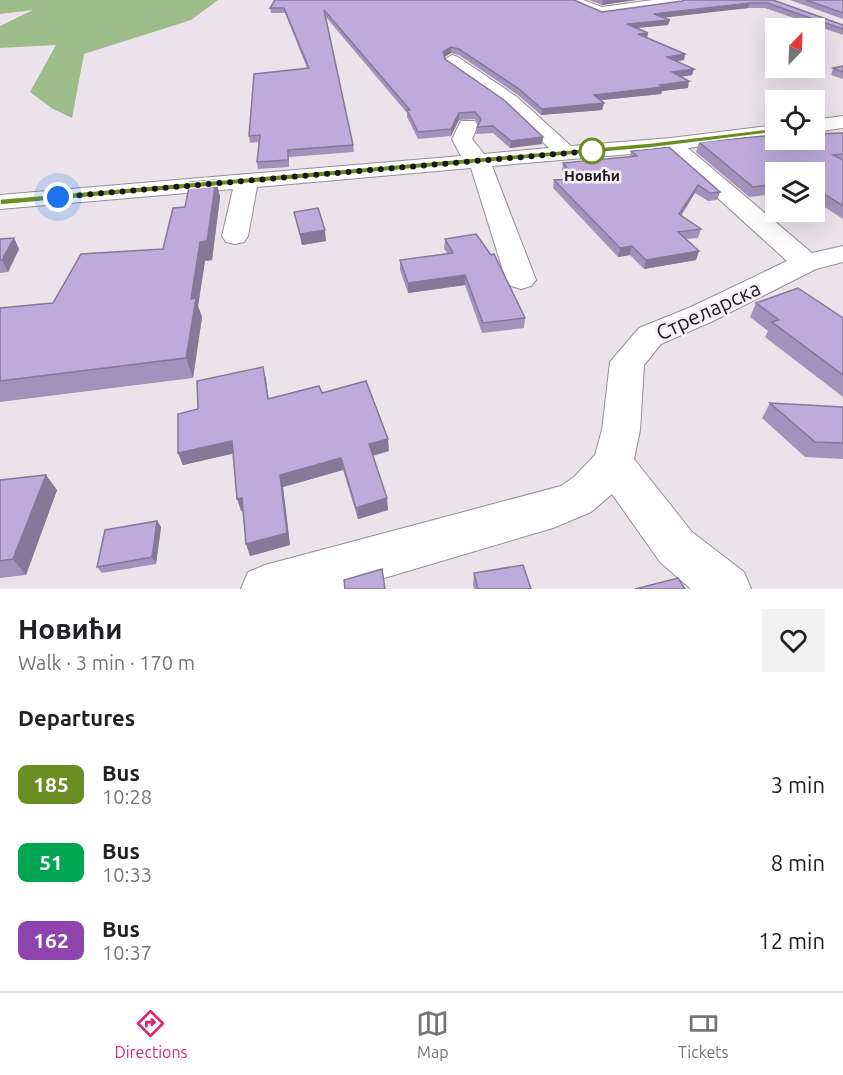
<!DOCTYPE html>
<meta charset="utf-8">
<style>
body{margin:0;font-family:Ubuntu,sans-serif;background:#f2f2f2;color:#202124;height:100vh;display:flex;flex-direction:column;font-size:22px;white-space:nowrap}
*{box-sizing:border-box;margin:0}
p{font-size:20px;color:#757577}
.icon{flex:none;width:33px;height:33px;fill:none;stroke:currentColor;stroke-width:2;stroke-linecap:round;stroke-linejoin:round}
.map{position:relative;height:589px;overflow:hidden}
.panel{display:flex;flex-direction:column;background:#fff;flex:1}
.panel>*{flex:none}
.badge{padding:0 12px;border-radius:9px;font-size:21px;line-height:39px}
.needle{width:39px;rotate:23deg}
.controls{position:absolute;left:765px;top:18px;display:grid;gap:12px}
.controls a{display:grid;place-items:center;width:60px;height:60px;border-radius:0px;background:#fff;box-shadow:0 6px 24px #0002;font-size:30px}
.you{position:absolute;width:30px;height:30px;margin:-15px;border:4px solid #fff;border-radius:50%;background:#1a73e8;box-shadow:0 0 0 9px #1a73e833}
.map>.badge{position:absolute;translate:-50% -50%;box-shadow:0 0 0 3px #fff}
h2{padding:0 18px;font-size:22px;line-height:54px}
.round{display:grid;place-items:center;flex:none;width:63px;height:63px;border-radius:0px;background:#f2f2f2}
.summary{display:flex;align-items:center;justify-content:space-between;height:102px;padding:0 18px}
h1{font-size:28px;font-weight:700;line-height:45px}
ul{padding:0;list-style:none}
li{display:flex;align-items:center;gap:18px;height:78px;padding:0 18px}
li div{flex:1}
li b{display:block;font-size:22px}
li em{font-style:normal}
li .badge{min-width:66px;font-weight:700;text-align:center}
.tab-bar{display:flex;justify-content:space-around;align-items:center;height:84px;border-top:2px solid #e0e0e0;background:#fff;font-size:16px;color:#757577}
.tab-bar a{display:grid;justify-items:center;gap:3px}
.tab-bar .on{color:#db2777}
.map>svg:first-child{display:block}
</style>
<div class="map">
<svg width="843" height="589" viewBox="0 0 843 589">
<rect width="100%" height="100%" fill="#eae4ea"/>
<path fill="#9ebb8c" d="M 0,0 L 218,0 L 191,20 L 84,54 L 72,118 L 53,109 L 30,92 L 56,45 L 0,48 L 0,26 L 33,10 L 0,14 Z"/>
<g fill="none" stroke-linecap="round" stroke-linejoin="round">
<g stroke="#948f94" stroke-width="2">
<g id="minor">
<path d="M 566,0 L 583,0 L 602,7 L 653,0 L 686,0 L 680,4 L 601,15 Z"/>
<path d="M 452,55 L 458,57 L 517,97 L 571,146 L 671,138 L 776,125 L 776,137 L 688,148 L 812,253 L 843,246 L 843,262 L 816,269 L 713,321 L 661,344 L 644,365 L 640,430 L 634,459 L 692,532 L 744,572 L 751,589 L 691,589 L 660,562 L 612,494 L 591,512 L 553,528 L 347,589 L 241,589 L 248,572 L 265,565 L 561,486 L 574,477 L 595,455 L 602,430 L 610,362 L 639,328 L 691,307 L 787,261 L 666,151 L 492,166 L 536,280 L 531,286 L 521,289 L 511,286 L 506,280 L 471,168 L 257,187 L 248,236 L 244,242 L 235,244 L 226,242 L 222,236 L 233,189 L 0,209 L 0,195 L 461,156 L 452,139 L 461,121 L 475,121 L 478,125 L 472,139 L 484,154 L 549,148 L 505,105 L 446,63 L 444,60 Z"/>
<path d="M 843,116 L 843,128 L 814,132 L 814,120 Z"/>
</g>
</g>
<use href="#minor" fill="#fff" fill-rule="evenodd"/>
</g>
<g fill="#a393bc">
<path d="M 589,0 L 636,0 L 602,5 Z"/>
<path d="M 773,0 L 843,25 L 843,35 L 765,8 L 748,8 L 664,17 L 668,25 L 637,28 L 648,33 L 647,38 L 685,54 L 684,60 L 677,61 L 692,75 L 681,77 L 688,88 L 662,91 L 661,94 L 600,100 L 604,103 L 602,110 L 541,115 L 518,95 L 459,55 L 451,53 L 444,57 L 445,59 L 543,137 L 542,144 L 510,148 L 493,133 L 476,134 L 477,127 L 478,124 L 475,119 L 459,120 L 451,136 L 418,139 L 407,117 L 407,113 L 325,16 L 353,145 L 354,152 L 289,157 L 289,167 L 258,169 L 257,162 L 259,142 L 250,143 L 249,136 L 307,68 L 285,13 L 271,13 L 270,8 L 602,12 Z"/>
<path d="M 790,0 L 843,0 L 843,19 Z"/>
<path d="M 843,66 L 843,79 L 831,75 L 833,68 Z"/>
<path d="M 843,133 L 843,219 L 814,200 L 814,172 L 776,172 L 776,194 L 749,197 L 696,152 L 699,142 L 776,140 Z"/>
<path d="M 631,151 L 720,192 L 717,200 L 708,201 L 695,193 L 681,216 L 701,229 L 698,238 L 686,239 L 699,251 L 696,260 L 644,269 L 630,255 L 618,257 L 553,188 L 554,180 L 569,179 L 562,171 L 563,163 L 630,157 Z"/>
<path d="M 216,180 L 220,197 L 212,260 L 205,261 L 198,306 L 202,317 L 193,378 L 0,402 L 0,308 L 53,303 L 163,249 Z"/>
<path d="M 294,212 L 326,241 L 302,245 Z"/>
<path d="M 14,238 L 19,249 L 8,272 L 0,273 L 0,239 Z"/>
<path d="M 445,239 L 525,318 L 524,328 L 482,333 L 465,285 L 408,293 L 400,270 L 400,260 L 448,254 L 444,249 Z"/>
<path d="M 756,303 L 843,318 L 843,397 L 765,337 L 768,331 L 750,317 Z"/>
<path d="M 263,367 L 269,399 L 322,393 L 389,451 L 373,456 L 388,510 L 358,519 L 343,470 L 283,487 L 290,545 L 250,556 L 243,510 L 241,511 L 233,453 L 183,465 L 178,453 L 198,409 Z"/>
<path d="M 770,403 L 843,407 L 843,459 L 805,457 L 762,418 Z"/>
<path d="M 0,480 L 57,490 L 26,575 L 0,578 Z"/>
<path d="M 157,521 L 161,527 L 156,564 L 102,573 L 97,567 Z"/>
<path d="M 474,573 L 531,589 L 474,589 L 473,585 Z"/>
</g>
<g fill="#857899">
<path d="M 603,0 L 636,0 L 602,5 Z"/>
<path d="M 750,3 L 748,8 L 653,19 L 654,14 Z"/>
<path d="M 670,20 L 668,25 L 626,29 L 627,24 Z"/>
<path d="M 648,33 L 647,38 L 638,34 Z"/>
<path d="M 451,47 L 451,53 L 443,58 L 443,52 Z"/>
<path d="M 685,54 L 684,60 L 666,63 L 667,57 Z"/>
<path d="M 694,69 L 692,75 L 670,78 L 672,72 Z"/>
<path d="M 689,81 L 688,88 L 662,91 L 661,94 L 593,101 L 594,95 Z"/>
<path d="M 604,103 L 602,110 L 541,115 L 542,109 Z"/>
<path d="M 459,113 L 459,120 L 451,136 L 451,129 Z"/>
<path d="M 543,137 L 542,144 L 510,148 L 511,141 Z"/>
<path d="M 216,180 L 220,197 L 212,260 L 205,261 L 198,306 L 202,317 L 193,378 L 186,358 L 191,299 L 200,242 Z"/>
<path d="M 698,185 L 695,193 L 676,222 L 679,214 Z"/>
<path d="M 325,230 L 326,241 L 302,245 L 300,234 Z"/>
<path d="M 14,238 L 19,249 L 8,272 L 2,260 Z"/>
<path d="M 632,246 L 630,255 L 618,257 L 620,248 Z"/>
<path d="M 699,251 L 696,260 L 644,269 L 646,260 Z"/>
<path d="M 465,275 L 465,285 L 408,293 L 408,283 Z"/>
<path d="M 263,367 L 266,379 L 270,411 L 268,399 Z"/>
<path d="M 388,439 L 389,451 L 370,456 L 369,444 Z"/>
<path d="M 232,441 L 236,453 L 183,465 L 178,453 Z"/>
<path d="M 341,458 L 343,470 L 283,487 L 290,545 L 250,556 L 246,544 L 280,475 Z"/>
<path d="M 46,475 L 57,490 L 26,575 L 13,559 Z"/>
<path d="M 242,498 L 246,510 L 241,511 L 237,499 Z"/>
<path d="M 387,498 L 388,510 L 358,519 L 356,508 Z"/>
<path d="M 157,521 L 161,527 L 156,564 L 152,557 Z"/>
</g>
<g fill="#beabdb" stroke="#857899" stroke-width="1.5">
<path d="M 275,0 L 574,0 L 602,12 L 682,1 L 684,0 L 773,0 L 843,25 L 843,29 L 767,3 L 750,3 L 654,14 L 670,20 L 627,24 L 648,33 L 638,34 L 685,54 L 667,57 L 694,69 L 672,72 L 689,81 L 660,85 L 663,87 L 594,95 L 604,103 L 542,109 L 519,89 L 459,49 L 451,47 L 443,52 L 445,59 L 504,100 L 543,137 L 511,141 L 493,126 L 477,127 L 481,119 L 475,112 L 459,113 L 451,129 L 418,132 L 407,110 L 410,110 L 324,10 L 353,145 L 288,150 L 288,160 L 257,162 L 260,135 L 249,136 L 254,74 L 309,68 L 284,8 L 270,8 Z"/>
<path d="M 806,0 L 843,0 L 843,13 Z"/>
<path d="M 843,66 L 843,72 L 833,68 Z"/>
<path d="M 843,133 L 843,154 L 833,155 L 843,160 L 843,206 L 817,189 L 814,189 L 814,172 L 776,172 L 776,184 L 753,187 L 699,142 L 776,135 L 776,140 L 814,140 L 814,134 Z"/>
<path d="M 669,147 L 720,192 L 710,193 L 698,185 L 679,214 L 701,229 L 678,232 L 699,251 L 646,260 L 632,246 L 620,248 L 554,180 L 576,179 L 563,163 L 637,156 L 631,151 Z"/>
<path d="M 216,180 L 207,241 L 200,242 L 191,299 L 196,298 L 186,358 L 0,381 L 0,308 L 53,303 L 81,254 L 163,249 L 173,208 L 185,207 L 190,182 Z"/>
<path d="M 318,208 L 325,230 L 300,234 L 294,212 Z"/>
<path d="M 476,234 L 491,255 L 494,254 L 525,318 L 483,323 L 465,275 L 408,283 L 400,260 L 453,253 L 445,239 Z"/>
<path d="M 14,238 L 2,260 L 0,260 L 0,239 Z"/>
<path d="M 798,288 L 843,318 L 843,375 L 772,322 L 779,320 L 756,303 Z"/>
<path d="M 263,367 L 268,399 L 319,386 L 322,393 L 366,381 L 388,439 L 369,444 L 387,498 L 356,508 L 341,458 L 280,475 L 287,533 L 246,544 L 242,498 L 237,499 L 232,441 L 178,453 L 178,414 L 198,409 L 197,381 Z"/>
<path d="M 770,403 L 843,407 L 843,443 L 815,442 Z"/>
<path d="M 46,475 L 13,559 L 0,561 L 0,480 Z"/>
<path d="M 157,521 L 152,557 L 97,567 L 105,530 Z"/>
<path d="M 523,565 L 531,589 L 478,589 L 474,573 Z"/>
<path d="M 382,569 L 385,589 L 345,589 L 344,580 Z"/>
<path d="M 678,578 L 685,589 L 635,589 Z"/>
</g>
<path fill="#6b8e23" stroke="#fff" stroke-width="1.5" d="M 776,128 L 779,131 L 778,132 L 650,148 L 0,205 L 0,199 L 650,143 Z"/>
<g fill="none" stroke-linecap="round" stroke-linejoin="round">
<path stroke="#1a181a" stroke-width="6" stroke-dasharray="0 10.8" d="M 58,197 L 592,151"/>
</g>
<circle fill="#fff" stroke="#6b8e23" stroke-width="3" cx="592" cy="151" r="12"/>
<g text-anchor="middle" dominant-baseline="central" stroke-width="5" stroke-linejoin="round" paint-order="stroke">
<g font-size="15" font-weight="bold" fill="#1a181a" stroke="#f7f1f7">
<text x="592" y="175">Новићи</text>
</g>
<g font-size="21" fill="#1a181a" stroke="#f7f1f7">
<text transform="translate(708 310) rotate(-25)">Стреларска</text>
</g>
</g>
</svg>
<div class="controls">
<a><svg class="needle" viewBox="-14 -14 28 28"><path d="M0-13l5 13h-10z" fill="#e53935"/><path d="M0 13l5-13h-10z" fill="#757577"/></svg></a>
<a><svg class="icon" aria-label="locate" viewBox="0 0 24 24"><circle cx="12" cy="12" r="6"/><path d="M12 2v4M12 18v4M2 12h4M18 12h4"/></svg></a>
<a><svg class="icon" aria-label="layers" viewBox="0 0 24 24"><path d="M12 4l9 5-9 5-9-5zM3 14l9 5 9-5"/></svg></a>
</div>
<div class="you" style="left:58px;top:197px"></div>
</div>
<section class="panel">
<div class="summary"><div><h1>Новићи</h1><p>Walk · 3 min · 170 m</p></div><a class="round"><svg class="icon" aria-label="heart" viewBox="0 0 24 24"><path d="M12 20l-8-8c-3-5 5-10 8-4 3-6 11-1 8 4z"/></svg></a></div>
<h2>Departures</h2>
<ul>
<li><span class="badge" style="background:#6b8e23;color:#fff">185</span><div><b>Bus</b><p>10:28</p></div><em>3 min</em></li>
<li><span class="badge" style="background:#00a651;color:#fff">51</span><div><b>Bus</b><p>10:33</p></div><em>8 min</em></li>
<li><span class="badge" style="background:#8e44ad;color:#fff">162</span><div><b>Bus</b><p>10:37</p></div><em>12 min</em></li>
</ul>
</section>
<nav class="tab-bar">
<a class="on"><svg class="icon" aria-label="directions" viewBox="0 0 24 24"><path d="M12 3l9 9-9 9-9-9zM9 14v-3h6M13 9l2 2-2 2"/></svg>Directions</a>
<a><svg class="icon" aria-label="map" viewBox="0 0 24 24"><path d="M3 6l6-2 6 2 6-2v14l-6 2-6-2-6 2zM9 4v14M15 6v14"/></svg>Map</a>
<a><svg class="icon" aria-label="tickets" viewBox="0 0 24 24"><path d="M3 7h18v10H3zM15 7v10"/></svg>Tickets</a>
</nav>
